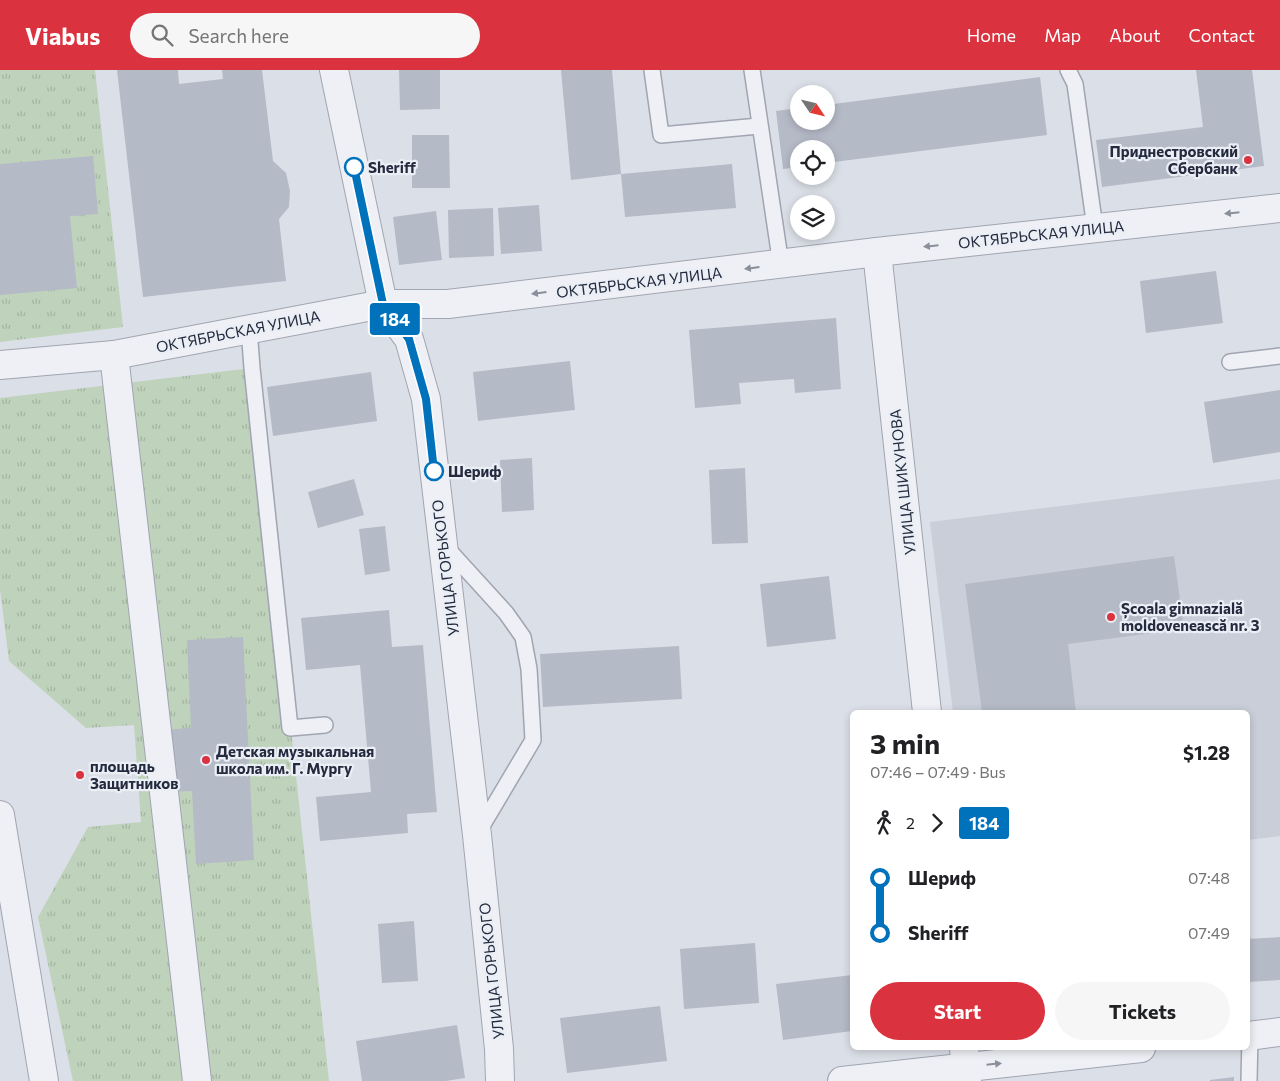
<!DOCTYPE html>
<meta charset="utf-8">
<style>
body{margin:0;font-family:Commissioner,sans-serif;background:#f6f6f6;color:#202124;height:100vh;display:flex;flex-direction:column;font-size:19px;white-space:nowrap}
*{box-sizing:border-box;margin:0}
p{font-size:16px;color:#757577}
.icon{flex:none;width:28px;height:28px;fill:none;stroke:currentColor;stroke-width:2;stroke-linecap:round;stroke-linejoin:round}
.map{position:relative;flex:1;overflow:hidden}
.side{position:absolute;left:850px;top:640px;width:400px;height:340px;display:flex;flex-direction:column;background:#fff;border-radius:8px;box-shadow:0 2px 8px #0003}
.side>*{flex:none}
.badge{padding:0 10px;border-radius:4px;font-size:18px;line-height:32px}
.needle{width:32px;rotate:125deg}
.controls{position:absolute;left:790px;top:15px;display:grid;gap:10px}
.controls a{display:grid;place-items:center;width:45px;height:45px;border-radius:50%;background:#fff;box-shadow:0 2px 8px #0003;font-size:25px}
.map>.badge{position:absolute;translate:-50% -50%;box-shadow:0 0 0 2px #fff}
.legs{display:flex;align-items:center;gap:8px;height:55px;padding:0 20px;font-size:16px}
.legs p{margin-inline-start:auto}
.head{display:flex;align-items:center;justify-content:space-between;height:85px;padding:0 20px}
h1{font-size:28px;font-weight:700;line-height:38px}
.cta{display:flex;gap:10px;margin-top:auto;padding:10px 20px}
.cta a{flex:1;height:58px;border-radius:30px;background:#da323e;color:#fff;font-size:20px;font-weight:700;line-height:58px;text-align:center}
.cta a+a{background:#f6f6f6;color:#202124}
ul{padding:0 20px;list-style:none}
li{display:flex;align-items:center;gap:18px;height:55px;font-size:19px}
li i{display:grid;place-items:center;width:8px;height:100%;margin:0 6px;background:currentColor}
li i::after{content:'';width:12px;height:12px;margin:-6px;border:4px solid;border-radius:50%;background:#fff}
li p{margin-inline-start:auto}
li:first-child i{background:linear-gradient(#0000 50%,currentColor 0)}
li:last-child i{background:linear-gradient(currentColor 50%,#0000 0)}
header{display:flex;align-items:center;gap:30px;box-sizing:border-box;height:70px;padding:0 25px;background:#da323e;color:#fff}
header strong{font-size:24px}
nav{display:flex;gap:28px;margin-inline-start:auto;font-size:18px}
.search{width:350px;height:45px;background:#f6f6f6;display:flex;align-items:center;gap:12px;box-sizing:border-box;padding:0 18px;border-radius:28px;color:#757577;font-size:19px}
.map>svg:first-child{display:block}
</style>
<header>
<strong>Viabus</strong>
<div class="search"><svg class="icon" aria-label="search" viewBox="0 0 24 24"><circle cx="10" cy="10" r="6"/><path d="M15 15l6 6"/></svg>Search here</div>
<nav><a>Home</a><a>Map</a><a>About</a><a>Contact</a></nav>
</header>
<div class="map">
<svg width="1280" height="1011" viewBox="0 0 1280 1011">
<defs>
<pattern id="grass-tufts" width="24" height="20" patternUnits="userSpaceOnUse" patternTransform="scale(1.25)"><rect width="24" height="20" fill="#bfd2bb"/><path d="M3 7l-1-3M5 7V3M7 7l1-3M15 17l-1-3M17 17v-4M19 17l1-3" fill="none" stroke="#a4b4a2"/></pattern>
</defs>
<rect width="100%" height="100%" fill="#dbdfe7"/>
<path fill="#c9ced9" d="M 1280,409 L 1280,766 L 1248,770 L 1248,642 L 953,642 L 930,452 Z"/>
<g fill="url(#grass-tufts)">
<path d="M 0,0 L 95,0 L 123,257 L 0,272 Z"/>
<path d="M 252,298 L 329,1011 L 73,1011 L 38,847 L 88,757 L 141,752 L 134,655 L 86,658 L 9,591 L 0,519 L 0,328 Z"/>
</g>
<g fill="#b5bac7">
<path d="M 117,0 L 178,0 L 179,14 L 223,9 L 222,0 L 262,0 L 273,91 L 286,103 L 290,121 L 289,137 L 279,149 L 286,211 L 143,227 Z"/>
<path d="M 399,0 L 440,0 L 440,39 L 400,40 Z"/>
<path d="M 561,0 L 612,0 L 621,104 L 571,110 Z"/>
<path d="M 1196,0 L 1252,0 L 1264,96 L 1102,117 L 1096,70 L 1203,57 Z"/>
<path d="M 1040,7 L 1047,65 L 826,93 L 826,79 L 799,79 L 799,97 L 783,99 L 776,41 L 799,38 L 799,51 L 826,51 L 826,35 Z"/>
<path d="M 412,65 L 449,65 L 450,118 L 412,118 Z"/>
<path d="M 93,86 L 98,144 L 70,146 L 77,218 L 0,225 L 0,94 Z"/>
<path d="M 732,94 L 736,138 L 625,147 L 621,104 Z"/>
<path d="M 539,135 L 542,181 L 501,184 L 498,138 Z"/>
<path d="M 493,138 L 494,186 L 449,188 L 448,140 Z"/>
<path d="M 436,141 L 442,190 L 399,195 L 393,147 Z"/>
<path d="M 1216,201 L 1223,253 L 1146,263 L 1140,211 Z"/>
<path d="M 836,248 L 841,319 L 795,323 L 794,309 L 739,313 L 741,334 L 695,338 L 689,260 Z"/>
<path d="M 570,291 L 575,340 L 478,351 L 473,302 Z"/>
<path d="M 371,302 L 377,351 L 273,366 L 267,317 Z"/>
<path d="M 1280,320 L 1280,382 L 1213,393 L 1204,332 Z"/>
<path d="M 532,388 L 534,440 L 502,442 L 500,390 Z"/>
<path d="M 745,398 L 748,473 L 712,474 L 709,400 Z"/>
<path d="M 354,409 L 364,445 L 318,458 L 308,422 Z"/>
<path d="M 385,456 L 390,501 L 365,505 L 359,459 Z"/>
<path d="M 1174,486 L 1184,559 L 1068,574 L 1076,642 L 982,642 L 965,514 Z"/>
<path d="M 829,506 L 836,569 L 767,577 L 760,514 Z"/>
<path d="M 389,540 L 392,577 L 423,575 L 437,742 L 407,744 L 408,763 L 320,771 L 316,727 L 371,722 L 360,595 L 306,600 L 301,548 Z"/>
<path d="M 243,567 L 254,790 L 196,794 L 192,721 L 165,722 L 162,660 L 191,658 L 187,570 Z"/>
<path d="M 679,576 L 682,629 L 543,637 L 540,584 Z"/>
<path d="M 414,851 L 418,911 L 382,913 L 378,854 Z"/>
<path d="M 1280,867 L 1280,910 L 1248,912 L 1248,869 Z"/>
<path d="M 755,873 L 759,933 L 684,939 L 680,879 Z"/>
<path d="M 852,905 L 852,961 L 783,970 L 776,914 Z"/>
<path d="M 660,936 L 667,991 L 567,1003 L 560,948 Z"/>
<path d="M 457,955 L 465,1008 L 446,1011 L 362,1011 L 356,971 Z"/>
<path d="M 1234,1007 L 1234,1011 L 1210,1011 L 1210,1010 Z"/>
</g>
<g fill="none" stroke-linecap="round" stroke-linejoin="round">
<g stroke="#a0a5b1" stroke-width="18">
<g id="service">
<path d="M 652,0 L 661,65 L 759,56"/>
<path d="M 752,0 L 781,195"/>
<path d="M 1068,0 L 1075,14 L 1095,158"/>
<path d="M 249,259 L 252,298 L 290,658 L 325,655"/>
<path d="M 1230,292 L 1280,286"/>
<path d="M 445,476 L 506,543 L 523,567 L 529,599 L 533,670 L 479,761"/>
<path d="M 1249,1011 L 1250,965"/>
</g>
</g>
<g stroke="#a0a5b1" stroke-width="30">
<g id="minor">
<path d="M 877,182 L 927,642"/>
<path d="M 114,285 L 197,1011"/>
<path d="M 0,295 L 114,285 L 383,234"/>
<path d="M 0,745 L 44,1011"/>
<path d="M 964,978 L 967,1011"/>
</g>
</g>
<g stroke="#a0a5b1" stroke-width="30">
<g id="tertiary">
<path d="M 334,0 L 383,234 L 409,269 L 426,329 L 477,765 L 499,979 L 500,1011"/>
<path d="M 383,234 L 448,234 L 877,182 L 1280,138"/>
<path d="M 1248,966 L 1280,962"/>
<path d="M 842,1011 L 1141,978"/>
</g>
</g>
<use href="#service" stroke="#eef0f5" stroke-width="15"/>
<use href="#minor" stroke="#eef0f5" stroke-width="28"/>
<use href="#tertiary" stroke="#eef0f5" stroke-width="28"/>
</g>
<defs><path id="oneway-solid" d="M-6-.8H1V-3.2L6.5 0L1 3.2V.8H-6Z" transform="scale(1.25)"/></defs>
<g fill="#898e9a">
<use href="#oneway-solid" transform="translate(1232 143) rotate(174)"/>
<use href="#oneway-solid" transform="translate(931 176) rotate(174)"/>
<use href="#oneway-solid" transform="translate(752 198) rotate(173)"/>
<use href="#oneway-solid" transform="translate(539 223) rotate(173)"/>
<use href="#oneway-solid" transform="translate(994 994) rotate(-6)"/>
</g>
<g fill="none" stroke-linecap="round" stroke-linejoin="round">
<g stroke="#fff" stroke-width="11">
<path id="line-1" d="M 354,97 L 383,234 L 409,269 L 426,329 L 434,401"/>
</g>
<use href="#line-1" stroke="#0072bc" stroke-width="8"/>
</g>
<g fill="#da323e" stroke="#eaeef5" stroke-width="2">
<circle cx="1248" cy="90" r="5"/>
<circle cx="1111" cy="547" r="5"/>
<circle cx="206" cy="690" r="5"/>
<circle cx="80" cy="705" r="5"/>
</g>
<g fill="#fff" stroke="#0072bc" stroke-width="2.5">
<circle cx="354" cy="97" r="9"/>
<circle cx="434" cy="401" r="9"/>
</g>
<g text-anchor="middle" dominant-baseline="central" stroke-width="4.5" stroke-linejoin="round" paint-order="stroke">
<g font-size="15" font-weight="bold" fill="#242b3f" stroke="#eaeef5" text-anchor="start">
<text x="1238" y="81" text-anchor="end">Приднестровский<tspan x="1238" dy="17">Сбербанк</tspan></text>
<text x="1121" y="538">Școala gimnazială<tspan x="1121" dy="17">moldovenească nr. 3</tspan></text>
<text x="216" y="681">Детская музыкальная<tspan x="216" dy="17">школа им. Г. Мургу</tspan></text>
<text x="90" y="696">площадь<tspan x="90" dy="17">Защитников</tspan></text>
</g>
<g font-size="15" font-weight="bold" fill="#242b3f" stroke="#eaeef5" text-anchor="start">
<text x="368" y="97">Sheriff</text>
<text x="448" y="401">Шериф</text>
</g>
<g font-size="15" fill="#242b3f" stroke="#eaeef5">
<text transform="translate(1041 164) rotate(-6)">ОКТЯБРЬСКАЯ УЛИЦА</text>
<text transform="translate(639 212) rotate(-7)">ОКТЯБРЬСКАЯ УЛИЦА</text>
<text transform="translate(238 261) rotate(-11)">ОКТЯБРЬСКАЯ УЛИЦА</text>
<text transform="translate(902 412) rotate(-96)">УЛИЦА ШИКУНОВА</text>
<text transform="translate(445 498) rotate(-97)">УЛИЦА ГОРЬКОГО</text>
<text transform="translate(491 901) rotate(-96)">УЛИЦА ГОРЬКОГО</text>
</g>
</g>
</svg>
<div class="controls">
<a><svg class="needle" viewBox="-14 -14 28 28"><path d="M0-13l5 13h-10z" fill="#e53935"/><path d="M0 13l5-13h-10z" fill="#757577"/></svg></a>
<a><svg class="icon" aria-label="locate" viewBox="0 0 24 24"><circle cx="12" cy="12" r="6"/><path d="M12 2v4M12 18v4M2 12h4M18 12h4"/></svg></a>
<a><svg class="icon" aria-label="layers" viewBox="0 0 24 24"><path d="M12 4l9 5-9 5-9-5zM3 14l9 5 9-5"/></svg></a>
</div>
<b class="badge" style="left:395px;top:249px;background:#0072bc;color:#fff">184</b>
<section class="side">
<div class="head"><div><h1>3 min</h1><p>07:46 – 07:49 · Bus</p></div><b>$1.28</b></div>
<div class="legs"><svg class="icon" aria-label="walk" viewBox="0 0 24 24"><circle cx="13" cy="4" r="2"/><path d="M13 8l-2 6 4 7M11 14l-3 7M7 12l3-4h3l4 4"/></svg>2<svg class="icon" aria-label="forward" viewBox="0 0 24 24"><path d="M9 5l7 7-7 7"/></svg><b class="badge" style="background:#0072bc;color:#fff">184</b></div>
<ul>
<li><i style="color:#0072bc"></i><b>Шериф</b><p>07:48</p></li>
<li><i style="color:#0072bc"></i><b>Sheriff</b><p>07:49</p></li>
</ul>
<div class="cta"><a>Start</a><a>Tickets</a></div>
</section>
</div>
